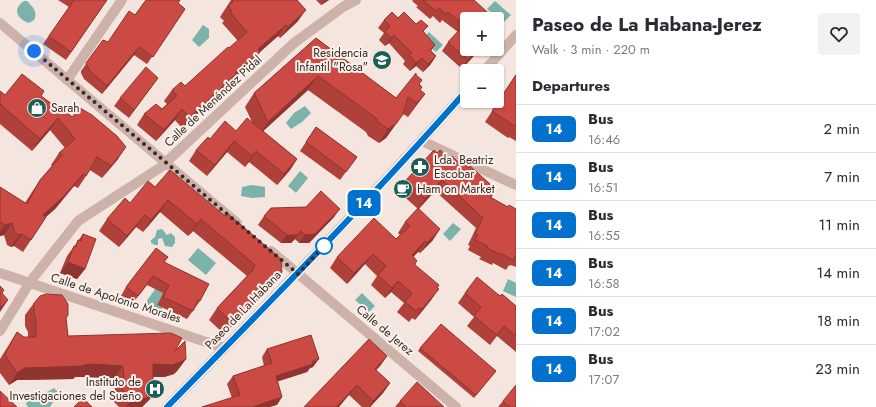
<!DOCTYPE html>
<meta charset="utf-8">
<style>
body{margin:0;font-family:Jost,sans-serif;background:#f2f2f3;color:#2b2b33;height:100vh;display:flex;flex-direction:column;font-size:15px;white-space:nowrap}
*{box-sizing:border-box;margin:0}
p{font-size:13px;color:#7c7c81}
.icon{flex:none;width:22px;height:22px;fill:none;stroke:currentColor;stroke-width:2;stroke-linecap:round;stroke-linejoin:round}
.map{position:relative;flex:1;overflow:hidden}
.panel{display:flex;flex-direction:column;background:#fff;width:360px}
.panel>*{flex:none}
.badge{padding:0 8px;border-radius:6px;font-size:14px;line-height:26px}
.fabs{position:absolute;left:460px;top:12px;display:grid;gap:8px}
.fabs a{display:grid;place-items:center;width:44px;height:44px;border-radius:4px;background:#fff;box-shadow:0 1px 3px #0004;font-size:20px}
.you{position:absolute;width:20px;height:20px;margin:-10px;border:3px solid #fff;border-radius:50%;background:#1a73e8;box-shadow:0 0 0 6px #1a73e833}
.map>.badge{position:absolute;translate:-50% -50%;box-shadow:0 0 0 2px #fff}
h2{padding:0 16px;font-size:15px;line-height:36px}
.round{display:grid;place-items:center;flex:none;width:42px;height:42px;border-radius:4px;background:#f2f2f3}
.head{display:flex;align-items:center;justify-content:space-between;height:68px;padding:0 16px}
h1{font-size:19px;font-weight:700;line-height:30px}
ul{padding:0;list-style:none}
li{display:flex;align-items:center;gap:12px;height:48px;padding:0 16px;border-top:1px solid #e1e1e2}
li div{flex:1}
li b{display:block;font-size:15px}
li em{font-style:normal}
li .badge{min-width:44px;font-weight:700;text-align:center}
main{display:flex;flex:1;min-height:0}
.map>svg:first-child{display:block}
</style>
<main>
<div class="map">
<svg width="516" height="407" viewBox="0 0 516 407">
<rect width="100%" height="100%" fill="#f4e5de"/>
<g fill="#7bb3aa">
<path d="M 24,1 L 27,1 C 33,7 38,12 34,20 L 29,23 C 17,19 12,9 24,1 Z"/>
<path d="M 495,1 L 511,15 L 503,23 L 487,9 Z"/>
<path d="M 203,25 L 209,29 L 209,38 L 199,47 L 192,40 Z"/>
<path d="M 429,32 L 443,45 L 436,52 L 422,40 Z"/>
<path d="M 305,106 L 311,113 L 302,122 L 291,129 L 286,123 L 294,113 Z"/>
<path d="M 300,171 L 308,178 L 296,193 L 288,186 Z"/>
<path d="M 252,185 L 265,187 L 265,197 L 252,198 L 241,196 L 242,187 Z"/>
<path d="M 453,223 L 461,229 L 450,241 L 443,234 Z"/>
<path d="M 162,229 L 167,235 L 171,233 L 175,237 L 175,243 L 172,247 L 165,246 L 162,238 L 158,239 L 158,245 L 155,245 L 151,243 L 151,240 L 155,237 L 157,230 Z"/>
<path d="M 198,248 L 216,263 L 206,275 L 188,260 Z"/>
<path d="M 508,279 L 516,283 L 516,297 L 503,291 Z"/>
<path d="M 156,288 L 163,293 L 157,305 L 163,307 L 160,313 L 143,306 Z"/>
<path d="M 362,293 L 375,306 L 369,312 L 355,300 Z"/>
<path d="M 54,388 L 59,393 L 50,407 L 28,407 L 26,404 L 28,400 L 39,393 L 42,395 Z"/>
</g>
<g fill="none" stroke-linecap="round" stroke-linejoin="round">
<g stroke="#cdb2a9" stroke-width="10">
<path d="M 0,23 L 237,223"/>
<path d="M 67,80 L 122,0"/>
<path d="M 422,141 L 516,185"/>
<path d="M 271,251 L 456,407"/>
<path d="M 0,273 L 224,348"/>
<path d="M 0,331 L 30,282 L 78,221 L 161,167 L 294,43 L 343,7 L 356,0"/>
</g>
<g stroke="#cdb2a9" stroke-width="10">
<path d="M 484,71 L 516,35"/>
<path d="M 167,407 C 269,303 370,199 467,90"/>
</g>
</g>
<g fill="#af403a">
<path d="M 58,0 L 107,0 L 66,60 L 43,44 L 69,7 Z"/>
<path d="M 231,0 L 297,0 L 298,21 L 280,38 L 278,36 L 260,52 L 253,63 L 232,80 L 229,85 L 182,128 L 175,120 L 156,141 L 137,125 L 144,114 L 162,109 L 167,104 L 164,101 L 172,90 L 185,86 L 238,41 L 222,23 L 224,21 L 220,17 Z"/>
<path d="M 316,0 L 329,0 L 321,5 Z"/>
<path d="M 413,0 L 474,0 L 467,49 L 480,49 L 462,69 L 442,51 L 448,42 L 458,32 L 442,20 L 440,23 L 433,16 L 430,19 L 416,7 L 418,6 L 412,1 Z"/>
<path d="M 178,3 L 185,9 L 147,64 L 134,55 L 102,94 L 84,79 L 81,73 L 81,71 L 103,40 L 108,42 Z"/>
<path d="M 398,18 L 424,33 L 435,45 L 431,51 L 436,56 L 430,65 L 423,72 L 416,66 L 410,71 L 403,64 L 405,61 L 389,43 L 385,46 L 379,40 L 384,33 L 378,28 L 384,20 Z"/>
<path d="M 316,38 L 396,98 L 416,75 L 419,84 L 420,90 L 425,94 L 408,117 L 403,114 L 386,138 L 379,143 L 368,136 L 366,132 L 308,90 L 263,131 L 297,159 L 290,170 L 277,185 L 249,162 L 245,167 L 227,152 L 207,176 L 189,161 L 196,150 L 210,139 L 236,131 L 252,122 L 245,107 L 254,93 Z"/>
<path d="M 516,74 L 516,141 L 509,137 L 508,138 L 485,122 Z"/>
<path d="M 158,78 L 129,118 L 114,106 L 120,98 Z"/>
<path d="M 0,91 L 5,95 L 41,96 L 118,159 L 102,178 L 90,170 L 78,188 L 74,186 L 55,209 L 46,217 L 23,252 L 14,246 L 11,247 L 7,245 L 4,235 L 0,236 L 0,187 L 25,203 L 32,192 L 40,180 L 52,166 L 51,165 L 59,153 L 65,148 L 50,130 L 32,151 L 0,124 Z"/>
<path d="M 316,127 L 357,157 L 340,180 L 300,151 Z"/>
<path d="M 437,153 L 450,158 L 469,168 L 490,184 L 488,187 L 494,193 L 491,198 L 508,207 L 516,209 L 516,267 L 511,265 L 510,266 L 509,265 L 506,270 L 493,263 L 492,265 L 479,259 L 481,257 L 468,250 L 470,246 L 468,245 L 476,228 L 435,191 L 419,209 L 433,240 L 420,253 L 418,252 L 413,257 L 417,261 L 415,265 L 437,288 L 431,300 L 415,320 L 412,318 L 409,322 L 397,312 L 404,303 L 391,292 L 385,298 L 371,285 L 377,276 L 365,264 L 347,284 L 330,268 L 337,257 L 396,239 L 400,235 L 398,233 L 405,222 L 418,209 L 398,191 L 406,180 Z"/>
<path d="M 170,170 L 274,284 L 224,334 L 209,320 L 217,308 L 247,276 L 193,231 L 188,236 L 160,212 L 143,232 L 136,227 L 119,247 L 99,231 L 107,219 L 130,203 L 155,187 Z"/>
<path d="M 264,216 L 334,217 L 309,243 L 299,243 L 295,239 L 291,243 L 281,243 L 258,225 Z"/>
<path d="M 83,234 L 85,269 L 77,279 L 60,273 L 67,256 Z"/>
<path d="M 164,262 L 200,301 L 187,319 L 157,305 L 163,293 L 147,285 L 132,304 L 121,296 L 126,287 Z"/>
<path d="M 465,293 L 500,296 L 516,309 L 516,352 L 497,336 L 490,345 L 467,326 L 474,317 L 458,303 Z"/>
<path d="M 34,303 L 66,318 L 68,336 L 175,351 L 186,359 L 177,371 L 174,374 L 164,377 L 153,377 L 153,381 L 158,386 L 150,399 L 142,407 L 119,407 L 111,399 L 115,393 L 114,378 L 85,377 L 75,377 L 73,379 L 17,380 L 9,385 L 0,373 L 0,359 L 17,332 L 24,337 L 28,337 L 28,332 L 25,326 L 25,315 Z"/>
<path d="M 420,348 L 496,371 L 474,398 L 418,351 Z"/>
<path d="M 267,349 L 313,367 L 310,368 L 307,372 L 278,381 L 277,405 L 232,398 L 227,384 L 233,376 L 264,366 L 262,357 Z"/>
<path d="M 387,356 L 380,366 L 376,370 L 390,383 L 383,393 L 370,407 L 362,407 L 349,395 L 304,407 Z"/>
<path d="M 400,401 L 444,407 L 395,407 Z"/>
<path d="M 503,401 L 516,407 L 498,407 Z"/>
</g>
<g fill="#8f3430">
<path d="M 325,0 L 329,0 L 321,5 Z"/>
<path d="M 306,10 L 298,21 L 280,38 L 288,27 Z"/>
<path d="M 286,25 L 278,36 L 260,52 L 253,63 L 232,80 L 229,85 L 182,128 L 190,117 L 258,49 Z"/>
<path d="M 394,35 L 389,43 L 385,46 L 391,38 Z"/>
<path d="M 139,47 L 134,55 L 102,94 L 107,86 Z"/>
<path d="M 478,49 L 480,49 L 462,69 L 468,60 Z"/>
<path d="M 436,56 L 430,65 L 423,72 L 428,64 Z"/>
<path d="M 422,58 L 416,66 L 410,71 L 416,63 Z"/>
<path d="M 318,76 L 308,90 L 259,135 L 268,122 Z"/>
<path d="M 425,94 L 415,107 L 408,117 L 417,103 Z"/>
<path d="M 182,109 L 175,120 L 156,141 L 164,130 Z"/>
<path d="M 403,114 L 386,138 L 379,143 L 388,129 Z"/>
<path d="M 58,118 L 50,130 L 32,151 L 40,139 Z"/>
<path d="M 234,141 L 227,152 L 207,176 L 215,165 Z"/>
<path d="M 126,147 L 118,159 L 102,178 L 111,166 Z"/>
<path d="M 256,151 L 249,162 L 245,167 L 252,156 Z"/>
<path d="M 297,159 L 290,170 L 277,185 L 284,174 Z"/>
<path d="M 83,174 L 74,186 L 55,209 L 34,227 L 43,215 Z"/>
<path d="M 442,180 L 435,191 L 418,209 L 425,199 Z"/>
<path d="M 168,200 L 160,212 L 143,232 L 151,220 Z"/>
<path d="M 340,209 L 334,217 L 309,243 L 299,243 L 305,235 Z"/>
<path d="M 145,215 L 136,227 L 119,247 L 127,236 Z"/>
<path d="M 201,219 L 193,231 L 188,236 L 197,224 Z"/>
<path d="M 12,223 L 4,235 L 0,236 L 0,232 L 5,225 Z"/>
<path d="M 440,229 L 433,240 L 420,253 L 427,243 Z"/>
<path d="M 301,231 L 295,239 L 291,243 L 281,243 L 287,235 Z"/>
<path d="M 22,234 L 14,246 L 11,247 L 19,235 Z"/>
<path d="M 425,241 L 418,252 L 404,266 L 412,255 Z"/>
<path d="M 373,254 L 365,264 L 347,284 L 354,273 Z"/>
<path d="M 68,262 L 85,269 L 77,279 L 60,273 Z"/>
<path d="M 282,272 L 274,284 L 224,334 L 232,323 Z"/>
<path d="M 398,281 L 391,292 L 385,298 L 392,288 Z"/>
<path d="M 439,289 L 431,300 L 415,320 L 422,309 Z"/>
<path d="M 8,300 L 0,312 L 0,308 Z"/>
<path d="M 387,356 L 380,366 L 367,379 L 375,369 Z"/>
<path d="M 186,359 L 177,371 L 174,374 L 164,377 L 144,376 L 153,364 Z"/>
<path d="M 319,359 L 313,367 L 310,368 L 307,372 L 270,384 L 276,376 Z"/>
<path d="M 93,364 L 123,366 L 114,378 L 85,377 L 75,377 L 73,379 L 17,380 L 9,385 L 17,373 L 25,368 Z"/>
<path d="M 390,383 L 383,393 L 370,407 L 369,407 L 373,401 Z"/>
<path d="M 357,385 L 349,395 L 339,407 L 336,407 Z"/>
<path d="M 158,386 L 150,399 L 142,407 L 126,407 L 132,399 Z"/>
<path d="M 282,397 L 277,405 L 270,407 L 252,407 Z"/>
</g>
<g fill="#cc4a44" stroke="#8f3430">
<path d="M 74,0 L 107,0 L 71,52 L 49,36 Z"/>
<path d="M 146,0 L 180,0 L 178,3 L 185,9 L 153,57 L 139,47 L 107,86 L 90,71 L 87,66 L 86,63 L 103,40 L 108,42 L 129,11 L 135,15 Z"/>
<path d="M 232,0 L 297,0 L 306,10 L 288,27 L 286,25 L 258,49 L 260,52 L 235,73 L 236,74 L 190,117 L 182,109 L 164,130 L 144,114 L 156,104 L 162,109 L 177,96 L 172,90 L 181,82 L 185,86 L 228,47 L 229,48 L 247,32 L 230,12 L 232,11 L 228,6 L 233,2 Z"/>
<path d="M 423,0 L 474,0 L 495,19 L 467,19 L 467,49 L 478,49 L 468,60 L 448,42 L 464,25 L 448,12 L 446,14 L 439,8 L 436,11 Z"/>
<path d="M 392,12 L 398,18 L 404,12 L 416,24 L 421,20 L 428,26 L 423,31 L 435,45 L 430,50 L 436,56 L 428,64 L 422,58 L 416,63 L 409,55 L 412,53 L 394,35 L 391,38 L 385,32 L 390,26 L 384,20 Z"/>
<path d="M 316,38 L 396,98 L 416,73 L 416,75 L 422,80 L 419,84 L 422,87 L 420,90 L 425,94 L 417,103 L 408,97 L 403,114 L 396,124 L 388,129 L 378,122 L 376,118 L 318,76 L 268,122 L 254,93 Z"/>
<path d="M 146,67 L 158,78 L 134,110 L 120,98 Z"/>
<path d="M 22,74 L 44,91 L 41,96 L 52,104 L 55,101 L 72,117 L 80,108 L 92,115 L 117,136 L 126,147 L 111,166 L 97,157 L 86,176 L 83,174 L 63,197 L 43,215 L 46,217 L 31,240 L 22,234 L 19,235 L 15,233 L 12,223 L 5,225 L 0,222 L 0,187 L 27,204 L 40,180 L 62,155 L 59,153 L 75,139 L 58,118 L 40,139 L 0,104 L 0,91 L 5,95 Z"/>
<path d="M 516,75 L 516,127 L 492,111 Z"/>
<path d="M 247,118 L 297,159 L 284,174 L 256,151 L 252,156 L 234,141 L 215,165 L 196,150 L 208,137 L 210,139 L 225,121 L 236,131 Z"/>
<path d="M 316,127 L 357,157 L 346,172 L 306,142 Z"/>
<path d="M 434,150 L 437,153 L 440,150 L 450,158 L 452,156 L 460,164 L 462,162 L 469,168 L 470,166 L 490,184 L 488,186 L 494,193 L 490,197 L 508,207 L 509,205 L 516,209 L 516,255 L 513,260 L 500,253 L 499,254 L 487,248 L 488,246 L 475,240 L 478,235 L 475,234 L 483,218 L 442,180 L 425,199 L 406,180 Z"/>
<path d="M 170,170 L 225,216 L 227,213 L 281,259 L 282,272 L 232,323 L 217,308 L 254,269 L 253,268 L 255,265 L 201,219 L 197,224 L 168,200 L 151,220 L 145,215 L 127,236 L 107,219 L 125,198 L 130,203 L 148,181 L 155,187 Z"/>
<path d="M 321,191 L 340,209 L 315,234 L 305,235 L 301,231 L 297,235 L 287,235 L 264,216 L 271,208 L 306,207 Z"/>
<path d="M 418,208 L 440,229 L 427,243 L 425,241 L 412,255 L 417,261 L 414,264 L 439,285 L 437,288 L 439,289 L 422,309 L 419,308 L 416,311 L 405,302 L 412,293 L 398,281 L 392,288 L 378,275 L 386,266 L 373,254 L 354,273 L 337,257 L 374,218 L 396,239 L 410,226 L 405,222 Z"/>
<path d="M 83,234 L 96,239 L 85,269 L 68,262 L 74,246 L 76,247 L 78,240 L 81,241 Z"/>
<path d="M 156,248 L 168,257 L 164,262 L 209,284 L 200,301 L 198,300 L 193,311 L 163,297 L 169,285 L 153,276 L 138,296 L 126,287 Z"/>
<path d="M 477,277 L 500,296 L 502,294 L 516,306 L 515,309 L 516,309 L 516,336 L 504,326 L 497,335 L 474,316 L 481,307 L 465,293 Z"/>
<path d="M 0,286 L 4,290 L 2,293 L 8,300 L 0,308 Z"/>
<path d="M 46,294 L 62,295 L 68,304 L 68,315 L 66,318 L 68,336 L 171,333 L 182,338 L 175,351 L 185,341 L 186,359 L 183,361 L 172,365 L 153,364 L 153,381 L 158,386 L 147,398 L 132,399 L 120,387 L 124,382 L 123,366 L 93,364 L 83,365 L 82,366 L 25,368 L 17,373 L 5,355 L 7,350 L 17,332 L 24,337 L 36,337 L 36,320 L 34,314 L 34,303 L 40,296 Z"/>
<path d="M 441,324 L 496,371 L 476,395 L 420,348 Z"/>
<path d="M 311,335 L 319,359 L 312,361 L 313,364 L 276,376 L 282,397 L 252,407 L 202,407 L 240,395 L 233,376 L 272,363 L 267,349 Z"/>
<path d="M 369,339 L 387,356 L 375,369 L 390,383 L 373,401 L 357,385 L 336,407 L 304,407 Z"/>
<path d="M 417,382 L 444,407 L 406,407 L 400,401 Z"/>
<path d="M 516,385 L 516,407 L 510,407 L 503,401 Z"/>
<path d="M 0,391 L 17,407 L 0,407 Z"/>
<path d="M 83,398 L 92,407 L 74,407 Z"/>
</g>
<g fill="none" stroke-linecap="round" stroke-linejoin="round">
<g stroke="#fff" stroke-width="9">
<path id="line" d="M 167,407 C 269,303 371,199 467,90"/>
</g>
<use href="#line" stroke="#0072ce" stroke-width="6"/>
<path stroke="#3a2b29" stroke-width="4" stroke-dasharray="0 7.2" d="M 34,51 L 298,274 L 324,246"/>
</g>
<defs>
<g id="school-disc" transform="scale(1)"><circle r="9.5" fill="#1c5e55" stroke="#fbf1eb"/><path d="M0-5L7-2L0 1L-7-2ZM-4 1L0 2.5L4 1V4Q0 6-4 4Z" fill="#fff"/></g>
<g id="shop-disc" transform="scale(1)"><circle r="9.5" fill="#1c5e55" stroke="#fbf1eb"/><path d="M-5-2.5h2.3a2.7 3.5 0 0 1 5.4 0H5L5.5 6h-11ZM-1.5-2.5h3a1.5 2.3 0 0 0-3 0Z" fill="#fff"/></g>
<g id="pharmacy-disc" transform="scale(1)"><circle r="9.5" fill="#1c5e55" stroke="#fbf1eb"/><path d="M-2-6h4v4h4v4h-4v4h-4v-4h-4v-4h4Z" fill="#fff"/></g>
<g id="cafe-disc" transform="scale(1)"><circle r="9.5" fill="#1c5e55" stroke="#fbf1eb"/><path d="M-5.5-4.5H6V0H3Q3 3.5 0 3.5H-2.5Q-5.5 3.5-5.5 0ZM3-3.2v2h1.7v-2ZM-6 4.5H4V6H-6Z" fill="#fff"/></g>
<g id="hospital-disc" transform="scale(1)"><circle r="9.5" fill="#1c5e55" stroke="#fbf1eb"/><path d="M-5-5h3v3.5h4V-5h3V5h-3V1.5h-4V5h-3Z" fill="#fff"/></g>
</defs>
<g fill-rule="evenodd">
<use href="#school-disc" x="382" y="60"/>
<use href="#shop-disc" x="37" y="108"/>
<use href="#pharmacy-disc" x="420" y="167"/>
<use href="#cafe-disc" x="403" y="189"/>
<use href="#hospital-disc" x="155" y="389"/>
</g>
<circle fill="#fff" stroke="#0072ce" stroke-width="2" cx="324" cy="246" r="8"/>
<g text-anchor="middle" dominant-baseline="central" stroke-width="4" stroke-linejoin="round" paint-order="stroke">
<g font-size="12" fill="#3a2b29" stroke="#fbf1eb" text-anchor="start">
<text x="368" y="53" text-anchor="end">Residencia<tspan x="368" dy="14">Infantil "Rosa"</tspan></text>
<text x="51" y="108">Sarah</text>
<text x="434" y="160">Lda. Beatriz<tspan x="434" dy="14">Escobar</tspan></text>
<text x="417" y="189">Ham on Market</text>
<text x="141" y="382" text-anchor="end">Instituto de<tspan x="141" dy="14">Investigaciones del Sueño</tspan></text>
</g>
<g font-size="12" fill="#3a2b29" stroke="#fbf1eb">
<text transform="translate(213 101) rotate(-43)">Calle de Menéndez Pidal</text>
<text transform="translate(116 298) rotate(18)">Calle de Apolonio Morales</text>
<text transform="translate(243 310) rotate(-46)">Paseo de La Habana</text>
<text transform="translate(385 330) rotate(40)">Calle de Jerez</text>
</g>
</g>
</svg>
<div class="fabs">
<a>+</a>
<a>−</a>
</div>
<div class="you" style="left:34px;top:51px"></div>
<b class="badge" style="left:364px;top:203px;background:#0072ce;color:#fff">14</b>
</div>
<section class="panel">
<div class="head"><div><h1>Paseo de La Habana-Jerez</h1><p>Walk · 3 min · 220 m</p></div><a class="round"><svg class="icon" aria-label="heart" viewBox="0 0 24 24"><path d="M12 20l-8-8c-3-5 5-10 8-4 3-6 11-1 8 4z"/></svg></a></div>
<h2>Departures</h2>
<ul>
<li><span class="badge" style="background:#0072ce;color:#fff">14</span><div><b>Bus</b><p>16:46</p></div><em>2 min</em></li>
<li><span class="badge" style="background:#0072ce;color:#fff">14</span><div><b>Bus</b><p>16:51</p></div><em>7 min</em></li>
<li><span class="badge" style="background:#0072ce;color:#fff">14</span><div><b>Bus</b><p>16:55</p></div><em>11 min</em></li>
<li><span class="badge" style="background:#0072ce;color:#fff">14</span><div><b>Bus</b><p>16:58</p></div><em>14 min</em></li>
<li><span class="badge" style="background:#0072ce;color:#fff">14</span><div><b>Bus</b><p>17:02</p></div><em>18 min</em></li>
<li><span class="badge" style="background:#0072ce;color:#fff">14</span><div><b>Bus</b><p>17:07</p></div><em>23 min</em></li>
</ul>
</section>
</main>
